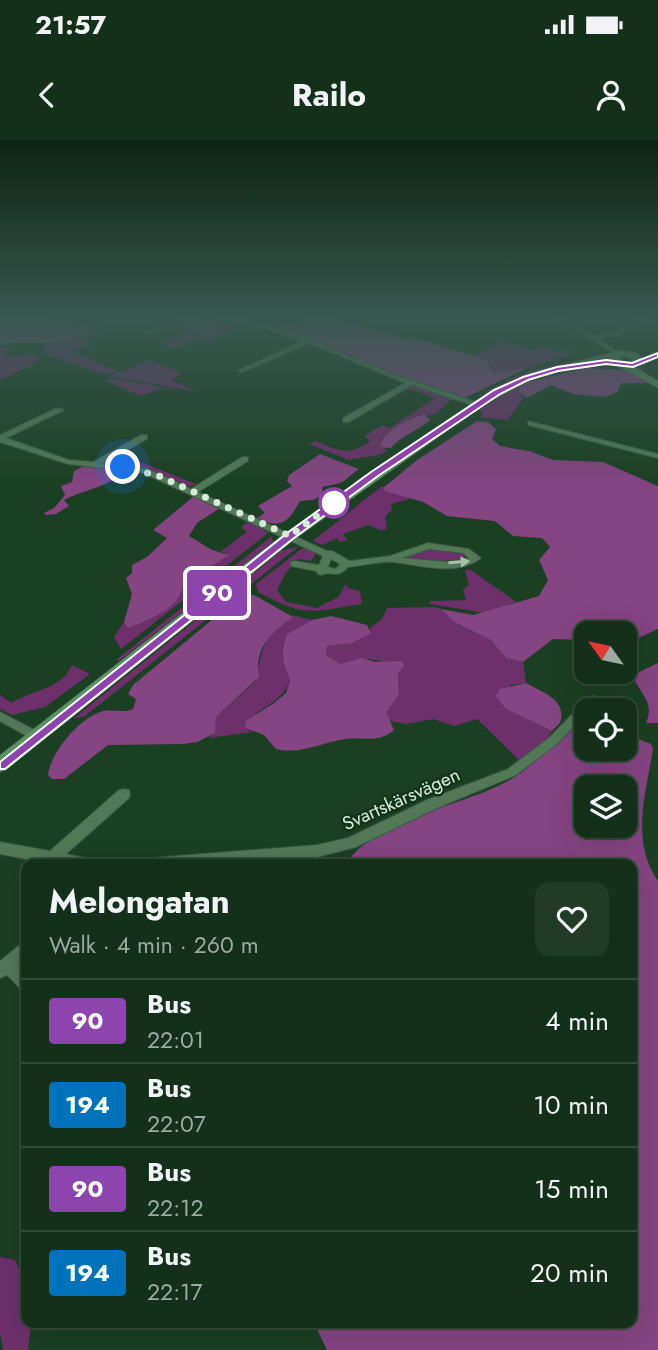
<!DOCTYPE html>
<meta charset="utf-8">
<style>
body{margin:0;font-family:Jost,sans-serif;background:#213b27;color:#f1f3f6;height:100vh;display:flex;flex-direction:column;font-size:26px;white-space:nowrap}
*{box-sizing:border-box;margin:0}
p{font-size:23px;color:#9da9a2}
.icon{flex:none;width:38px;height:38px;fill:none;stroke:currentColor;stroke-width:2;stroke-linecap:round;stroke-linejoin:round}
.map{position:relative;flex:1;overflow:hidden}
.sheet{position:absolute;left:21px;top:719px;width:616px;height:469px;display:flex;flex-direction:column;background:#142f1a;border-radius:14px;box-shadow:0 7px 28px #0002,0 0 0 2px #334a39}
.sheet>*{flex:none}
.badge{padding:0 14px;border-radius:5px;font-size:24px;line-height:46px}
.needle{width:46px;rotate:303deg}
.controls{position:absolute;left:574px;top:481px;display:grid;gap:14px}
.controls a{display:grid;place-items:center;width:63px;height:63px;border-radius:14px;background:#142f1a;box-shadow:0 7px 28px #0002,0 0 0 2px #334a39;font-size:35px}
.you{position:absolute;width:35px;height:35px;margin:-18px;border:5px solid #fff;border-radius:50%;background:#1a73e8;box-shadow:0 0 0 10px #1a73e833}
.map>.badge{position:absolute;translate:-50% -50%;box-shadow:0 0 0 4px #fff}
.round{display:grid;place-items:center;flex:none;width:74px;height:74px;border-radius:14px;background:#213b27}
.overview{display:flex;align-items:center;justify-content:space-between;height:119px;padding:0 28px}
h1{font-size:33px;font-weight:700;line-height:52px}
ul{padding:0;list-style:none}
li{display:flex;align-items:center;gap:21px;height:84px;padding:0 28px;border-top:2px solid #334a39}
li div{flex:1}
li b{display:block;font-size:26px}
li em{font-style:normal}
li .badge{min-width:77px;font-weight:700;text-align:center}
.status{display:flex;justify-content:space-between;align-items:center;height:49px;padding:0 35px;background:#142f1a;direction:ltr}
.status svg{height:19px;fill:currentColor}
header{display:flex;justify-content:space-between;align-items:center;height:91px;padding:0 28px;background:#142f1a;font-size:32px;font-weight:700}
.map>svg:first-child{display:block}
</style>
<div class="status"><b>21:57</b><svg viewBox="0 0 49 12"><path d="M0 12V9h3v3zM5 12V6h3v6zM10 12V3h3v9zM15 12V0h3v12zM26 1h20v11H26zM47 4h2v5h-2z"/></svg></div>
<header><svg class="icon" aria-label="back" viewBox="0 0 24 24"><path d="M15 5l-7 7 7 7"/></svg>Railo<svg class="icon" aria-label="person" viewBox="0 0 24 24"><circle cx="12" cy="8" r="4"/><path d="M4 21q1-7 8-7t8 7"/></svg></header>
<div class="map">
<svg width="658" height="1210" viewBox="0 0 658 1210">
<rect width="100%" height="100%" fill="#1b3f23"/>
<g fill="#6d306b">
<path d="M 68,178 L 106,189 L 88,196 L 94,199 L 86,202 L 90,205 L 73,212 L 118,231 L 106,235 L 44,214 L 47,201 L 78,200 L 93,189 L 67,180 Z"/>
<path d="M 226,180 L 241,184 L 208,202 L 199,199 L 175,209 L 160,203 L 189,191 L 205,197 L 218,195 Z"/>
<path d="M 502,201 L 535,210 L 542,206 L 557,212 L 564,210 L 562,207 L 573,214 L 528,228 L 491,233 L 482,218 L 474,215 Z"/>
<path d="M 0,206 L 10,208 L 3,216 L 24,216 L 29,213 L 39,217 L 31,226 L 0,240 Z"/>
<path d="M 608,213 L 529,235 L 473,258 L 525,232 Z"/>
<path d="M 149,220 L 182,233 L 171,240 L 199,252 L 110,236 Z"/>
<path d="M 113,238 L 183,251 L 160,248 L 141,256 L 105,241 Z"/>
<path d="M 414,245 L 452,259 L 436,274 L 411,278 L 389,292 L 384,309 L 387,311 C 377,318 361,316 349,320 L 309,304 L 315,301 C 337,310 350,317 370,301 L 365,296 L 382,285 L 390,288 L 435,258 L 407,248 Z"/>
<path d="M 520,245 L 519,251 L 524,257 L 508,280 L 481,278 L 482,272 L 479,270 Z"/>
<path d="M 121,314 L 198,345 L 189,346 L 141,327 L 107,323 Z"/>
<path d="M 382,346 L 385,351 L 400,353 L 410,359 L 391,364 L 392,370 L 385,376 L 387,389 L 380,390 L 369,385 L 343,394 L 347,400 L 340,402 L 337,398 L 323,405 L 313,401 Z"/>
<path d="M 249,381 L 268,393 L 121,509 L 114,497 L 124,482 L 128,488 C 146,481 182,467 183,445 L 227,413 L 220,412 L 247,392 L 241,387 Z"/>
<path d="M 272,396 L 273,402 L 266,408 L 119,521 L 116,520 Z"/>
<path d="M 299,406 L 85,576 L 73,579 L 281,411 Z"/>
<path d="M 304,407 L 318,410 L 311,421 L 298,419 L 285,434 L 277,450 L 286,462 L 317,468 L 338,457 L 346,444 L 348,448 L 360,451 L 362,464 C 310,472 307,478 258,452 L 256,444 Z"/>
<path d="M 429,408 L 462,412 L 466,419 L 417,423 L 403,419 Z"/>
<path d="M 465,430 L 471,430 L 516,462 L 485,473 L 430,464 L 430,461 L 466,460 L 463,449 L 469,445 Z"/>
<path d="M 434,467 L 441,469 L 454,482 L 491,500 L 506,518 L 523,522 L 526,543 L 510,545 L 506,569 L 552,591 L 545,602 L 519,620 L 477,579 L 454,586 L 433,579 L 406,584 L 387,580 L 385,572 L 399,555 L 398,534 L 404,526 L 369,519 L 340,524 L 326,515 L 324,509 L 327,506 L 339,505 L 371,493 L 370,488 L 382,479 L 387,468 Z"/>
<path d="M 292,475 L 312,480 L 287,494 L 287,533 L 290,541 C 281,565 254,567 245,588 L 253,592 L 208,598 L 215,593 L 216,577 L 256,541 C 263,503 262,501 293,477 Z"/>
<path d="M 72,525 L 90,534 L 45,567 L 12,575 L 0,569 L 0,555 L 11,563 C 32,550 61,550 72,525 Z"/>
<path d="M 0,1117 L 15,1120 L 26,1144 L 21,1156 L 26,1183 L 31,1183 L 28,1210 L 3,1210 L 0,1193 Z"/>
</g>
<g fill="#854482" fill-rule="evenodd">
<path d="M 0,178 L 74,180 L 93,188 C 70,212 29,198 0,205 Z"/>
<path d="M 195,178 L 232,183 L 222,186 L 222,192 C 203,202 191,190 173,184 Z"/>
<path d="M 325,178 L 339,179 L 407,199 L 415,198 L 482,218 L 488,222 L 492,233 L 528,228 L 466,257 L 459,256 L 379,228 L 289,188 Z"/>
<path d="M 585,228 L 627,230 L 647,243 L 621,243 L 618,252 L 604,257 L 573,254 L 551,245 L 527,258 L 519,251 L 520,244 Z"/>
<path d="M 425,275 L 430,280 C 418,291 402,295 391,308 L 380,307 C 383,291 410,277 425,275 Z"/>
<path d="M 477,281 L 488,282 L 496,289 L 492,299 L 500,306 L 529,311 L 553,320 L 603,322 L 658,346 L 658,489 L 625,504 L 625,494 L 586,494 L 586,500 L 553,499 L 523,522 L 506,518 L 491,500 L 454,482 L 441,469 L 473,475 L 539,456 L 548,440 L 539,420 L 550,407 L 542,398 L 513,396 L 495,381 L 447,376 L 423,362 L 385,351 L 383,348 L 417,320 Z"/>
<path d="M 320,314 L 359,329 L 341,343 L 322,347 L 323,355 L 313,360 L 300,361 C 289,380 283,391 257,378 L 265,373 L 258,366 L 292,346 L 287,341 L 289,335 Z"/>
<path d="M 84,326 L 124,332 C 108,347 83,350 64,360 L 69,366 L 56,374 L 46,375 L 44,373 L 54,368 L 65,355 L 61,346 L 72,342 L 74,331 Z"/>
<path d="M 194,356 L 220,368 L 197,383 L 189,396 L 212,410 L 229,415 L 183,445 C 182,467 146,482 128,488 L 124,482 L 132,454 L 126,438 L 132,433 L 132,425 L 147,417 L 167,398 L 153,390 Z"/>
<path d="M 254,455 L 293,477 C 273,492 253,508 259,537 L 216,577 L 215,593 L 197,602 L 184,604 L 108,605 L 64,639 L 52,639 L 48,635 C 51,612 78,580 100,572 C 111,568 121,574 133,569 L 136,559 L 128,554 L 133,545 L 230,465 L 242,456 Z"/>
<path d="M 331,476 L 367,485 L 371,493 L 352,503 L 327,506 L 326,515 L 340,524 L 362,518 L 375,522 L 402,521 L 404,526 L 398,534 L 399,555 L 386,572 L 394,590 C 380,603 364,597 346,599 C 321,602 303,615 276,609 L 264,595 L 245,588 L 246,581 L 274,563 L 286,553 L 290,541 C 283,522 280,515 287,494 L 312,480 Z"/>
<path d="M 658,523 L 658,583 L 646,583 C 656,561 638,553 633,535 Z"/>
<path d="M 526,543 C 542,552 568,560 560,583 L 552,591 L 506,569 L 496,556 L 500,549 Z"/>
<path d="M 586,577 L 586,609 L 625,609 L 625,594 L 651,604 L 653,609 C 646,653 630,701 658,741 L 658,1210 L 327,1210 L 314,1183 L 632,1183 L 632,724 L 346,724 C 377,678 455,668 502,644 C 536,628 556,596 586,577 ZM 586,648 L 625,648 L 625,686 L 586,686 Z"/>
</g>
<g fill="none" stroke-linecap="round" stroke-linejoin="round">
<g stroke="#395841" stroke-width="2">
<g id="street">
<path d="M 180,178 L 188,178 L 149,193 L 144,192 Z"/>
<path d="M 214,178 L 241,179 L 278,188 L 314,178 L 324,178 L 283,189 L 313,199 L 314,201 L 390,233 L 482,264 L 475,266 L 412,245 L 349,282 L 343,282 L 343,278 L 405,243 L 309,203 L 243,232 L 239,232 L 239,230 L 303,201 L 261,187 Z"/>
<path d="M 558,178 L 565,178 L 594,196 L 617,191 L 638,178 L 645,178 L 621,194 L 599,199 L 620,213 L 621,214 L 618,216 Z"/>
<path d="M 57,268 L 64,270 L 6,298 L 69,320 L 93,322 L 141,295 L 147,295 L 147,299 L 103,324 L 148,329 L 191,349 L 242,317 L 248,317 L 248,321 L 198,352 L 327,411 L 332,411 L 350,421 L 390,416 L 428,403 L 469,409 L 481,418 C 457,437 420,425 393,422 C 379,421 362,426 348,427 C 336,440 334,430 321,435 L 318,434 L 316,431 L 291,426 L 291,422 L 294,421 L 319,425 L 323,416 L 143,333 L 68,324 L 0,302 L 0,295 ZM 429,409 L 463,413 L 469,418 L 447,422 L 402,418 ZM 331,419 L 340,424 L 336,429 L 328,427 Z"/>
<path d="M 528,281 L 658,314 L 658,318 L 528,285 Z"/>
<path d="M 593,556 L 597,557 L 599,560 L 590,570 L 586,570 L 586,574 L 557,604 L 516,635 L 437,668 L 356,707 L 317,717 L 218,724 L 145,724 L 147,720 L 152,718 L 317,705 L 348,698 L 427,660 L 508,629 L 549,598 L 589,557 Z"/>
<path d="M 0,572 L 40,593 L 42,596 L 40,599 L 32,599 L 0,581 Z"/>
<path d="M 124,649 L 129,650 L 130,654 L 129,658 L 66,714 L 95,720 L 97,724 L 52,724 L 0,714 L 0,702 L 50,711 L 119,650 Z"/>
<path d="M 26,802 L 26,818 L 18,825 L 26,833 L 26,850 L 20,848 L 7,835 L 0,838 L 0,821 L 21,804 Z"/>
</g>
</g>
<g stroke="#395841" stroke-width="1">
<path id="secondary" d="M 621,210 L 637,213 L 644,219 L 644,223 L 634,226 L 658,241 L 658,248 L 608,221 L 535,238 L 482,266 L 295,399 L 6,630 L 0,632 L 0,615 L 285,393 L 474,262 L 528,234 ZM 623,216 L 634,220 L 627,222 L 619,219 Z"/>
</g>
<use href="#street" fill="#527858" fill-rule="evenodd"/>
<use href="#secondary" fill="#589162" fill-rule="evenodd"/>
</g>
<defs><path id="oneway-solid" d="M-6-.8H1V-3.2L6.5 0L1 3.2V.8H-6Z" transform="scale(1.75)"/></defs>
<use fill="#a8c3ac" href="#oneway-solid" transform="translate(459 422) rotate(-4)"/>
<linearGradient id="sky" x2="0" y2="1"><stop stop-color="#0f2313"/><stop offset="0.51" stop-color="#395850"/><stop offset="1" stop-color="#395850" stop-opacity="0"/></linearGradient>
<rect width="658" height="347" fill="url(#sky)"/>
<path fill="#8e44ad" stroke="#fff" stroke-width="2" d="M 658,213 L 658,217 L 633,227 L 606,224 L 558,231 L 528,240 L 500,254 L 378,336 L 294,398 L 5,629 L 0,629 L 0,622 L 286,394 L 371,332 L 494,250 L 523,237 L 557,227 L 606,220 L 632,223 Z"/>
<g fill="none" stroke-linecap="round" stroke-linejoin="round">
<path stroke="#d7ebd9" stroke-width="7" stroke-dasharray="0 12.6" d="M 123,327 L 159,336 L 290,396 L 334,363"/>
</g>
<circle fill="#fff" stroke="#8e44ad" stroke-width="3.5" cx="334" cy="363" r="14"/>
<g text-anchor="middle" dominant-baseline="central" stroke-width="5" stroke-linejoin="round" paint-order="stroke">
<g font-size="19" fill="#d7ebd9" stroke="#103519">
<text transform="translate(401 659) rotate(-24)">Svartskärsvägen</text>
</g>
</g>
</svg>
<div class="controls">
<a><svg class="needle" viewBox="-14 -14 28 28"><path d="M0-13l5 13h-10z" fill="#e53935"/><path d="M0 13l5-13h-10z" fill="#9da9a2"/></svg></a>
<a><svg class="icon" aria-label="locate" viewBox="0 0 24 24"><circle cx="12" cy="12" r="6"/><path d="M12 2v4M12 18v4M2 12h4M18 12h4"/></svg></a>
<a><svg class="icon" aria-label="layers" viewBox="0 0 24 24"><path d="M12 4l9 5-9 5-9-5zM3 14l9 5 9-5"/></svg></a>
</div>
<div class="you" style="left:123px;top:327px"></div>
<b class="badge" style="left:217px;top:453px;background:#8e44ad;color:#fff">90</b>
<section class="sheet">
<div class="overview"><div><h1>Melongatan</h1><p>Walk · 4 min · 260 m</p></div><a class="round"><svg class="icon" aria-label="heart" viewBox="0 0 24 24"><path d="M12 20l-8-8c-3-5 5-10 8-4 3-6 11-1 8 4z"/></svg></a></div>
<ul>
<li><span class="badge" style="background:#8e44ad;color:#fff">90</span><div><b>Bus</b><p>22:01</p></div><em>4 min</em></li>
<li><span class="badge" style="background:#0072bc;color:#fff">194</span><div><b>Bus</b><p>22:07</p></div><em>10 min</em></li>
<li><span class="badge" style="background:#8e44ad;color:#fff">90</span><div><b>Bus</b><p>22:12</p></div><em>15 min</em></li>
<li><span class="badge" style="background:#0072bc;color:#fff">194</span><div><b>Bus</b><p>22:17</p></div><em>20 min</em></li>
</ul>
</section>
</div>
